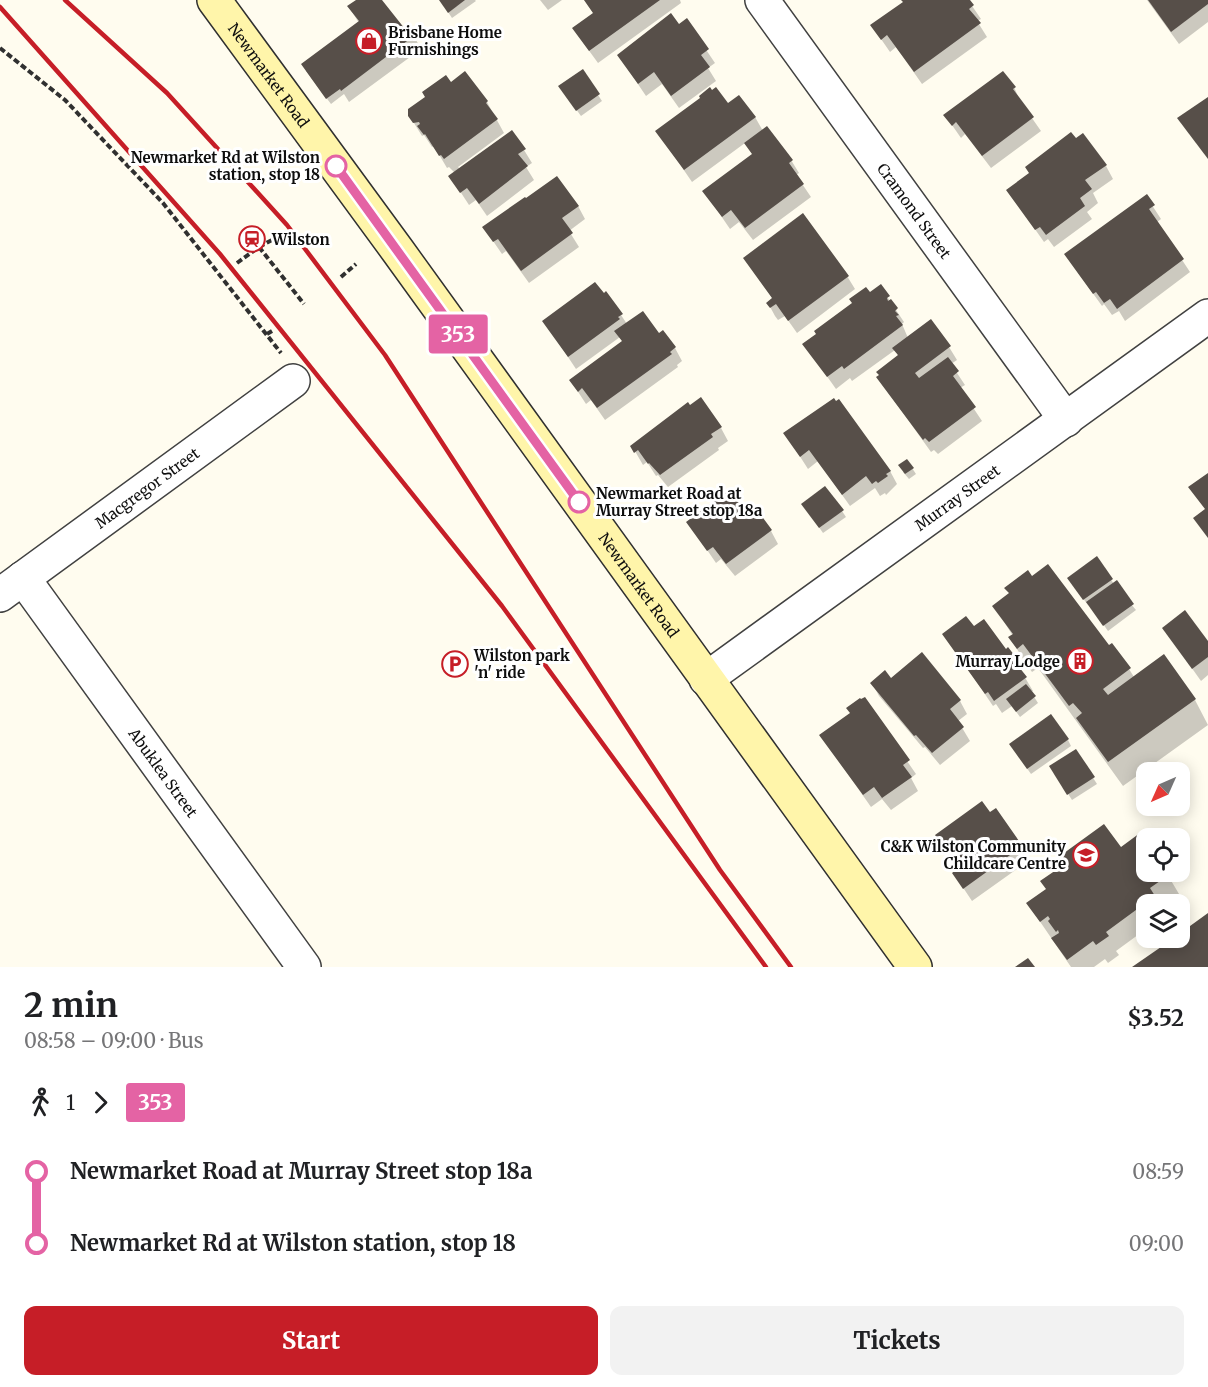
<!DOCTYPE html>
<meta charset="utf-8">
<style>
body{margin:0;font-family:Merriweather,serif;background:#f2f2f2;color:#202124;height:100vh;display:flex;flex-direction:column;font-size:22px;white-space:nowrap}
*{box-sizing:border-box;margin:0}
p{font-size:20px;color:#757577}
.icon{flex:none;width:33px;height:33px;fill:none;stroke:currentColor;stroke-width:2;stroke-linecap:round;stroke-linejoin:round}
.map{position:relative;height:967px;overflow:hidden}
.details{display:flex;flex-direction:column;background:#fff;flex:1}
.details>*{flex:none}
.badge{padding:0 12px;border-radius:4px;font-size:21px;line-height:39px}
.needle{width:39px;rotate:225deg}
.fabs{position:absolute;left:1136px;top:762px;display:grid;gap:12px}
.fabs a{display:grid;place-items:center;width:54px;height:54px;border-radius:12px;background:#fff;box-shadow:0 3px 15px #0003;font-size:30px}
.map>.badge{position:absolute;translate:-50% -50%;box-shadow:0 0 0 3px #fff}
.legs{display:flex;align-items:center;gap:9px;height:66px;padding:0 24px;font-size:20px}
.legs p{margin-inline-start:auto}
.summary{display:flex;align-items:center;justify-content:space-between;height:102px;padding:0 24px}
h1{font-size:33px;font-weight:700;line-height:45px}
.cta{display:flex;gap:12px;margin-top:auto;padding:12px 24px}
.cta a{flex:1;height:69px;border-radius:12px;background:#c61e27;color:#fff;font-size:24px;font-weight:700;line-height:69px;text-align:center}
.cta a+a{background:#f2f2f2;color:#202124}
ul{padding:0 24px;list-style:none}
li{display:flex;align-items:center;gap:21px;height:72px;font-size:22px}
li i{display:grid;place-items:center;width:9px;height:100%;margin:0 8px;background:currentColor}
li i::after{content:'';width:15px;height:15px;margin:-8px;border:4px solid;border-radius:50%;background:#fff}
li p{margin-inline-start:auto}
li:first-child i{background:linear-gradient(#0000 50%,currentColor 0)}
li:last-child i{background:linear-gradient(currentColor 50%,#0000 0)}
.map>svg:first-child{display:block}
</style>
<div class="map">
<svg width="1208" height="967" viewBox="0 0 1208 967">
<rect width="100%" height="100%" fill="#fffcef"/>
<g fill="#0003">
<path d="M 359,0 L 380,0 L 404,31 L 414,36 L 421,49 L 349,102 L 344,94 L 331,104 L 306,71 L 359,23 L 349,7 Z"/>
<path d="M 440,0 L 475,0 L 476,1 L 452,18 Z"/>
<path d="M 540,0 L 562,0 L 548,10 Z"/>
<path d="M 584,0 L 680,0 L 681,3 L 598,63 L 582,41 L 594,14 Z"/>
<path d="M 903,0 L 968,0 L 981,19 L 977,21 L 987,37 L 922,84 L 896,47 L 890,52 L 872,26 L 904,3 Z"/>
<path d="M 1147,0 L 1208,0 L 1208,22 L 1179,44 Z"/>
<path d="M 686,20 L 715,63 L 708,68 L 716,81 L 679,108 L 662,84 L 646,96 L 619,56 L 678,26 Z"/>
<path d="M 582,71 L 602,101 L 581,116 L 564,93 Z"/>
<path d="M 451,84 L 487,102 L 504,133 L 458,167 L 460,169 L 524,150 L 532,163 L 526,167 L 534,180 L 487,216 L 476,200 L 469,205 L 450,176 L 455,173 L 449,167 L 447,168 L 434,146 L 432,147 L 424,135 L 422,136 L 409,115 Z"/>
<path d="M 1014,87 L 1020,101 L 1041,131 L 991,168 L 965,134 L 961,138 L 945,115 Z"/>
<path d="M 728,105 L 755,117 L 763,131 L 791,160 L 799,173 L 796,175 L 811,197 L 753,240 L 739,222 L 730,229 L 704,191 L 753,155 L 745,143 L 692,182 L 657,131 Z"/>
<path d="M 1106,166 L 1113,179 L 1093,193 L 1098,203 L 1087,212 L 1092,219 L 1054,247 L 1048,239 L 1044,242 L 1008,191 L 1031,174 Z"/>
<path d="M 1146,196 L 1161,219 L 1157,222 L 1190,272 L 1125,321 L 1119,311 L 1112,315 L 1104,304 L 1102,306 L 1074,267 Z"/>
<path d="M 578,206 L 585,219 L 569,231 L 579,247 L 529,283 L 506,251 L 502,254 L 484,228 Z"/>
<path d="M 745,259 L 847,276 L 855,289 L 797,333 L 785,316 L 778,320 L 775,316 L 768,303 L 773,299 Z"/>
<path d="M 880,286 L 904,322 L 902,324 L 908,338 L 949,347 L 957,360 L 951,364 L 965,385 L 960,388 L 982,421 L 938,454 L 934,450 L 931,452 L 878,378 L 899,357 L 895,350 L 852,381 L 850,378 L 836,389 L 804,344 Z"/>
<path d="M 621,315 L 627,324 L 659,335 L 675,348 L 682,361 L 677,365 L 678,367 L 605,420 L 591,400 L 586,404 L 571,381 L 623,343 L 620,337 L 576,369 L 544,321 Z"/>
<path d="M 721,428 L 728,441 L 718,448 L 719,450 L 668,487 L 658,475 L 656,476 L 647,462 L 643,465 L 632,446 Z"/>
<path d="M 785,433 L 890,471 L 897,484 L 886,495 L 885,493 L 880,496 L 875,488 L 850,506 L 818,461 L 808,469 Z"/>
<path d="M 912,468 L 916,474 L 909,479 L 903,472 Z"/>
<path d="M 807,510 L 842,511 L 846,517 L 823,533 Z"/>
<path d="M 743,512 L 771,531 L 778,544 L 735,576 L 721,559 L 716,563 L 688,522 Z"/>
<path d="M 1096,558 L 1114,584 L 1136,610 L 1108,631 L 1089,604 L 1088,605 L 1072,584 Z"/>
<path d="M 994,606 L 1108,647 L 1129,669 L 1134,677 L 1164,656 L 1195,700 L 1208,725 L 1123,786 L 1038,668 L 1032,672 L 1025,662 L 1010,638 L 1013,636 Z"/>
<path d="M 973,628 L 1006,651 L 1008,649 L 1033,691 L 1031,692 L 1038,703 L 1020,717 L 1012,706 L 1002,713 L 996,704 L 993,706 L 944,634 Z"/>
<path d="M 1164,629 L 1208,643 L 1208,675 L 1201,681 Z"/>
<path d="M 891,680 L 960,701 L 967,714 L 958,721 L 970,741 L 940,765 L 925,747 L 923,748 L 879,696 L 872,683 Z"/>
<path d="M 864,699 L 916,774 L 911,778 L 918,791 L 891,810 L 882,799 L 871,807 L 821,736 L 851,714 Z"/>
<path d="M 1068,740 L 1071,746 L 1031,774 L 1014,750 Z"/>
<path d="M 1076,751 L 1097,784 L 1072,800 L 1051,767 Z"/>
<path d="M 995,810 L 1026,855 L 1021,859 L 1024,864 L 972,901 L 962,886 L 959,869 L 989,814 Z"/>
<path d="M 1146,843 L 1146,872 L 1166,872 L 1179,894 L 1165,904 L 1146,904 L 1146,929 L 1116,951 L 1119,955 L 1108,963 L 1105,959 L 1094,967 L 1071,967 L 1028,904 L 1120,849 Z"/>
</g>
<g fill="#574f49">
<path d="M 356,0 L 382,0 L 405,29 L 408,26 L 415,35 L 341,91 L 340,89 L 326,99 L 301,64 L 359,21 L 347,6 Z"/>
<path d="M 439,0 L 465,0 L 448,13 Z"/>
<path d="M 584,0 L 660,0 L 589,51 L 572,28 L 593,13 Z"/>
<path d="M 901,0 L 970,0 L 974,5 L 969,9 L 981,23 L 914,72 L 887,35 L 881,40 L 870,25 L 903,2 Z"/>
<path d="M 1148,0 L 1208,0 L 1208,4 L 1171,32 Z"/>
<path d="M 671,13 L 679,24 L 687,18 L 709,49 L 701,55 L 710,67 L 671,96 L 654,72 L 638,84 L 617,55 Z"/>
<path d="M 583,69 L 600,94 L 576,111 L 558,86 Z"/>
<path d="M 465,71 L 488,101 L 486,103 L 498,119 L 444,159 L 441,155 L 439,156 L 425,134 L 424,135 L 417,126 L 420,124 L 419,122 L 413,123 L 408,116 L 408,109 L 425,97 L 422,92 L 446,75 L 451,82 Z"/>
<path d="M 1003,71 L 1016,87 L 1013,89 L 1034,117 L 982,156 L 956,122 L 952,126 L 943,115 Z"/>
<path d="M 710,87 L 712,90 L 716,87 L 728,103 L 739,95 L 756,117 L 684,170 L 655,131 L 700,98 L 699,96 Z"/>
<path d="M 1208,97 L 1208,159 L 1177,118 Z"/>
<path d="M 767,126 L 793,160 L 789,163 L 804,184 L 745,228 L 731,210 L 722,217 L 702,191 L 752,154 L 744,143 Z"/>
<path d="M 512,130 L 526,149 L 518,154 L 528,166 L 479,204 L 467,188 L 460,193 L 448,176 Z"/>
<path d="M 1071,132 L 1076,138 L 1083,133 L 1107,165 L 1085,180 L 1092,189 L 1080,198 L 1085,206 L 1046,235 L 1040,227 L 1035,230 L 1006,190 L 1029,173 L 1025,167 Z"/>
<path d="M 557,176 L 579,206 L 562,218 L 573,233 L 521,271 L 498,239 L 493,242 L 482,227 L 525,197 L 526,198 Z"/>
<path d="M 1147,194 L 1155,205 L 1149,209 L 1184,259 L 1117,309 L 1110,299 L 1104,303 L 1096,292 L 1093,294 L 1064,254 Z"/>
<path d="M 803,213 L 849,276 L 788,321 L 776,304 L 770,308 L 766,303 L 772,298 L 743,258 Z"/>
<path d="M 595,282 L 604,293 L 606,291 L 623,314 L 618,317 L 620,319 L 568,357 L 542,321 Z"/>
<path d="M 881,284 L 890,296 L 887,298 L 888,301 L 891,299 L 898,308 L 895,311 L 899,315 L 896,316 L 903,325 L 844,369 L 842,366 L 827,377 L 802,344 L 816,334 L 814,331 L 852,303 L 849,299 L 866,287 L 870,292 Z"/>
<path d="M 643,311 L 659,333 L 663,330 L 676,347 L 670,352 L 672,354 L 597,408 L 582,388 L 578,392 L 569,380 L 622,341 L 614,331 Z"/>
<path d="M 931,319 L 951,346 L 915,373 L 919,378 L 948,357 L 959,371 L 953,376 L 976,407 L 929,442 L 925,438 L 923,440 L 876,377 L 879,375 L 876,372 L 898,355 L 892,348 Z"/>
<path d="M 701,397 L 722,427 L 711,434 L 713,437 L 660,475 L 649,463 L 648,464 L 638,450 L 634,453 L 630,446 L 688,402 L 690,405 Z"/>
<path d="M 834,398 L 836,401 L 839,399 L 891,471 L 886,474 L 888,476 L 878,483 L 876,481 L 872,484 L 866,476 L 842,495 L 809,450 L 800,457 L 783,433 Z"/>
<path d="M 907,459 L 914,468 L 905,474 L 898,465 Z"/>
<path d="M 1208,473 L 1208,538 L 1193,518 L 1205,509 L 1188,487 Z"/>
<path d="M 825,486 L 844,510 L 819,528 L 801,504 Z"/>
<path d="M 729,490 L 744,510 L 752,503 L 772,530 L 726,564 L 713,547 L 707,551 L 686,522 Z"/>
<path d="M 1097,556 L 1113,579 L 1083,600 L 1067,578 Z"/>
<path d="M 1048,564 L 1109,645 L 1112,643 L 1131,668 L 1103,689 L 1108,695 L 1164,654 L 1196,699 L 1108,762 L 1076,718 L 1082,713 L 1073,703 L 1069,706 L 1023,644 L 1017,649 L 1008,637 L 1013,634 L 992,606 L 1009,593 L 1004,588 L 1028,570 L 1032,576 Z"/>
<path d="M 1117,580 L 1134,604 L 1103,626 L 1086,602 Z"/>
<path d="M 1185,610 L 1208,641 L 1208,657 L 1192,669 L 1162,628 Z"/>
<path d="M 966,616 L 974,626 L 984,619 L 1006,649 L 1008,647 L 1018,660 L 1015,662 L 1027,677 L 994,701 L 988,692 L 985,694 L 942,634 Z"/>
<path d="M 922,652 L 961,700 L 950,709 L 964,727 L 932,753 L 916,735 L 914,736 L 870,683 L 885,670 L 891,678 Z"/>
<path d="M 1026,684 L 1036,696 L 1016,712 L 1006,699 Z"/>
<path d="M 865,697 L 910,760 L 903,765 L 912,777 L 882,798 L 874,787 L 863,795 L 819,735 L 850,713 L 846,708 L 860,698 L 861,699 Z"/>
<path d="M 1051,714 L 1069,739 L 1027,769 L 1009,744 Z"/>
<path d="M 1076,749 L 1095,777 L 1067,795 L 1049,766 Z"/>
<path d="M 982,801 L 990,812 L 996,808 L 1019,841 L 1014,845 L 1017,850 L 963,889 L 952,873 L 958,868 L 935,835 Z"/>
<path d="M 1104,824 L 1121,847 L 1140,833 L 1146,841 L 1146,872 L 1168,872 L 1170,874 L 1150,888 L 1155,896 L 1106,932 L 1109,936 L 1096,945 L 1093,941 L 1067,960 L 1051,938 L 1059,933 L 1058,930 L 1056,932 L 1048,921 L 1050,919 L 1048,916 L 1040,922 L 1026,903 L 1046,889 L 1040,881 L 1059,868 L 1053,861 Z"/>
<path d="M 1208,913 L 1208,967 L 1132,967 L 1174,938 L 1179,938 L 1179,934 Z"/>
<path d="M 1028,958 L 1035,967 L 1015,967 Z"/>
</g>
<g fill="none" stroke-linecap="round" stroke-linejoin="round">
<g stroke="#414141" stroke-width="36">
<g id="street">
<path id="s1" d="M 762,0 L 1066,420"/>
<path id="s2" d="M 23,578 L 304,967"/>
<path id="s3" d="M 0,595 L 293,381"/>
<path id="s4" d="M 706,679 L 1208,316"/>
</g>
</g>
<g stroke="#303030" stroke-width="36">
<g id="secondary">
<path id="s5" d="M 214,0 L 398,251 L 915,967"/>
</g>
</g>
<g stroke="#303030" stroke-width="4" stroke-dasharray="6 3" stroke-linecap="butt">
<path d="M 0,48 L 65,100 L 163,203 L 281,353"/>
<path d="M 259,247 L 304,304"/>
<path d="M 237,263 L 259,247 L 281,235"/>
<path d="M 341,277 L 356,264"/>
<path d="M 267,334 L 272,331"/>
</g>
<use href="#street" stroke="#fff" stroke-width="33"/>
<use href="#secondary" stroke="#fff5aa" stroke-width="33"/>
<g stroke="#c61e27" stroke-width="4.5">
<path d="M 65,0 L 167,93 L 287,225 L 385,355 L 720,870 L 791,967"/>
<path d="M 0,7 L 220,254 L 502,606 L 766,967"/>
</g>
</g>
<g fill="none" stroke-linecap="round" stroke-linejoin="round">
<g stroke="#fff" stroke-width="14">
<path id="line-1" d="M 336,166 L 579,502"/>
</g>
<use href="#line-1" stroke="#e463a4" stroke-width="9"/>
</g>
<defs>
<g id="shop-ring" transform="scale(1.35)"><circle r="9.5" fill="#fff" stroke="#c61e27" stroke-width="1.5"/><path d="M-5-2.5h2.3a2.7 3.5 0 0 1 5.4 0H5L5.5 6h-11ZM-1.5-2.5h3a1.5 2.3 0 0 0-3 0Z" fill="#c61e27"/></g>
<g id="station-ring" transform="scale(1.35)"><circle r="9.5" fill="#fff" stroke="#c61e27" stroke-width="1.5"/><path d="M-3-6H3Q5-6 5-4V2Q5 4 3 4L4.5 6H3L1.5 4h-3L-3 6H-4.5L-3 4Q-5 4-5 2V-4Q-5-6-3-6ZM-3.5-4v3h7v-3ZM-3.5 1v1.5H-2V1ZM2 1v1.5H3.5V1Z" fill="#c61e27"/></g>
<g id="building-ring" transform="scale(1.35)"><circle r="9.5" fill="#fff" stroke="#c61e27" stroke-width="1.5"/><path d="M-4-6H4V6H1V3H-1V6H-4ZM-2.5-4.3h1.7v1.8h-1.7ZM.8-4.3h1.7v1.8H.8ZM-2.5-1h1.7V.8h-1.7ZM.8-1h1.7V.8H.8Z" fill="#c61e27"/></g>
<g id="parking-ring" transform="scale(1.35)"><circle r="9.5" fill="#fff" stroke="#c61e27" stroke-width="1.5"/><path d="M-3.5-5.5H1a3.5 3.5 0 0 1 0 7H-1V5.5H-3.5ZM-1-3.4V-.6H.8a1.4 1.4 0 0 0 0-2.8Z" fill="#c61e27"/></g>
<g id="school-ring" transform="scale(1.35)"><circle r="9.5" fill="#fff" stroke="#c61e27" stroke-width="1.5"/><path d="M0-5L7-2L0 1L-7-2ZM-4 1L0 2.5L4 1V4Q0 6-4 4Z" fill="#c61e27"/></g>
</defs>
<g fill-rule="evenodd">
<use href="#shop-ring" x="369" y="41"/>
<use href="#station-ring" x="252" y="239"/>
<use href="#building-ring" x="1080" y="661"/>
<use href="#parking-ring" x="455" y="664"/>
<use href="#school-ring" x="1086" y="855"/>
</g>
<g fill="#fff" stroke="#e463a4" stroke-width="3">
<circle cx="336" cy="166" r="10"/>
<circle cx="579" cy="502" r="10"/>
</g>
<g text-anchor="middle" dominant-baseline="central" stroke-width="6" stroke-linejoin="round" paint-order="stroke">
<g font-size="15" font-weight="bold" fill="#0e0e0e" stroke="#fff" text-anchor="start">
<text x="388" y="32">Brisbane Home<tspan x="388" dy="17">Furnishings</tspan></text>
<text x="272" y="239">Wilston</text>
<text x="474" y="655">Wilston park<tspan x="474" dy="17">'n' ride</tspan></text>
<text x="1060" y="661" text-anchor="end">Murray Lodge</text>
<text x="1066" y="846" text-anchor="end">C&amp;K Wilston Community<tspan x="1066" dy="17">Childcare Centre</tspan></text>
</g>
<g font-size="15" fill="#0e0e0e" stroke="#fff">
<text stroke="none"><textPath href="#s5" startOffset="93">Newmarket Road</textPath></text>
<text stroke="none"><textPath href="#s1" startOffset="260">Cramond Street</textPath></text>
<text stroke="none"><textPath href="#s3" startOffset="182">Macgregor Street</textPath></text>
<text stroke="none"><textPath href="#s4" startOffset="310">Murray Street</textPath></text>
<text stroke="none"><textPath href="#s5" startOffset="723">Newmarket Road</textPath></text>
<text stroke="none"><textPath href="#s2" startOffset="240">Abuklea Street</textPath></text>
</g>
<g font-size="15" font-weight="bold" fill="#0e0e0e" stroke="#fff" text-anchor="end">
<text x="320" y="157">Newmarket Rd at Wilston<tspan x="320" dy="17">station, stop 18</tspan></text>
<text x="596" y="493" text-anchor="start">Newmarket Road at<tspan x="596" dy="17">Murray Street stop 18a</tspan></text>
</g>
</g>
</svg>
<div class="fabs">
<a><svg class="needle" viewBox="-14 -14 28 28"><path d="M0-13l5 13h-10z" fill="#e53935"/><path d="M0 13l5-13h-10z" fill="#757577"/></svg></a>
<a><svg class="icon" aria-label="locate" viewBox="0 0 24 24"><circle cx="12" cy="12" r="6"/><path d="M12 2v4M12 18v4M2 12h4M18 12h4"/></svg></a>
<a><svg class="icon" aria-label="layers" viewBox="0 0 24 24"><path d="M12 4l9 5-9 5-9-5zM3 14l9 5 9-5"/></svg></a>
</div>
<b class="badge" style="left:458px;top:334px;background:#e463a4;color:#fff">353</b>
</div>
<section class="details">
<div class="summary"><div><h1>2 min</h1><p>08:58 – 09:00 · Bus</p></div><b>$3.52</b></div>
<div class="legs"><svg class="icon" aria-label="walk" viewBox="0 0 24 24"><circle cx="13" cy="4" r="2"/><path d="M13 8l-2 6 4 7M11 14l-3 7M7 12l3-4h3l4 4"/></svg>1<svg class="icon" aria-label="forward" viewBox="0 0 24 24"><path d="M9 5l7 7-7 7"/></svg><b class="badge" style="background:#e463a4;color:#fff">353</b></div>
<ul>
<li><i style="color:#e463a4"></i><b>Newmarket Road at Murray Street stop 18a</b><p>08:59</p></li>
<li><i style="color:#e463a4"></i><b>Newmarket Rd at Wilston station, stop 18</b><p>09:00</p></li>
</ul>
<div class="cta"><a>Start</a><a>Tickets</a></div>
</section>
